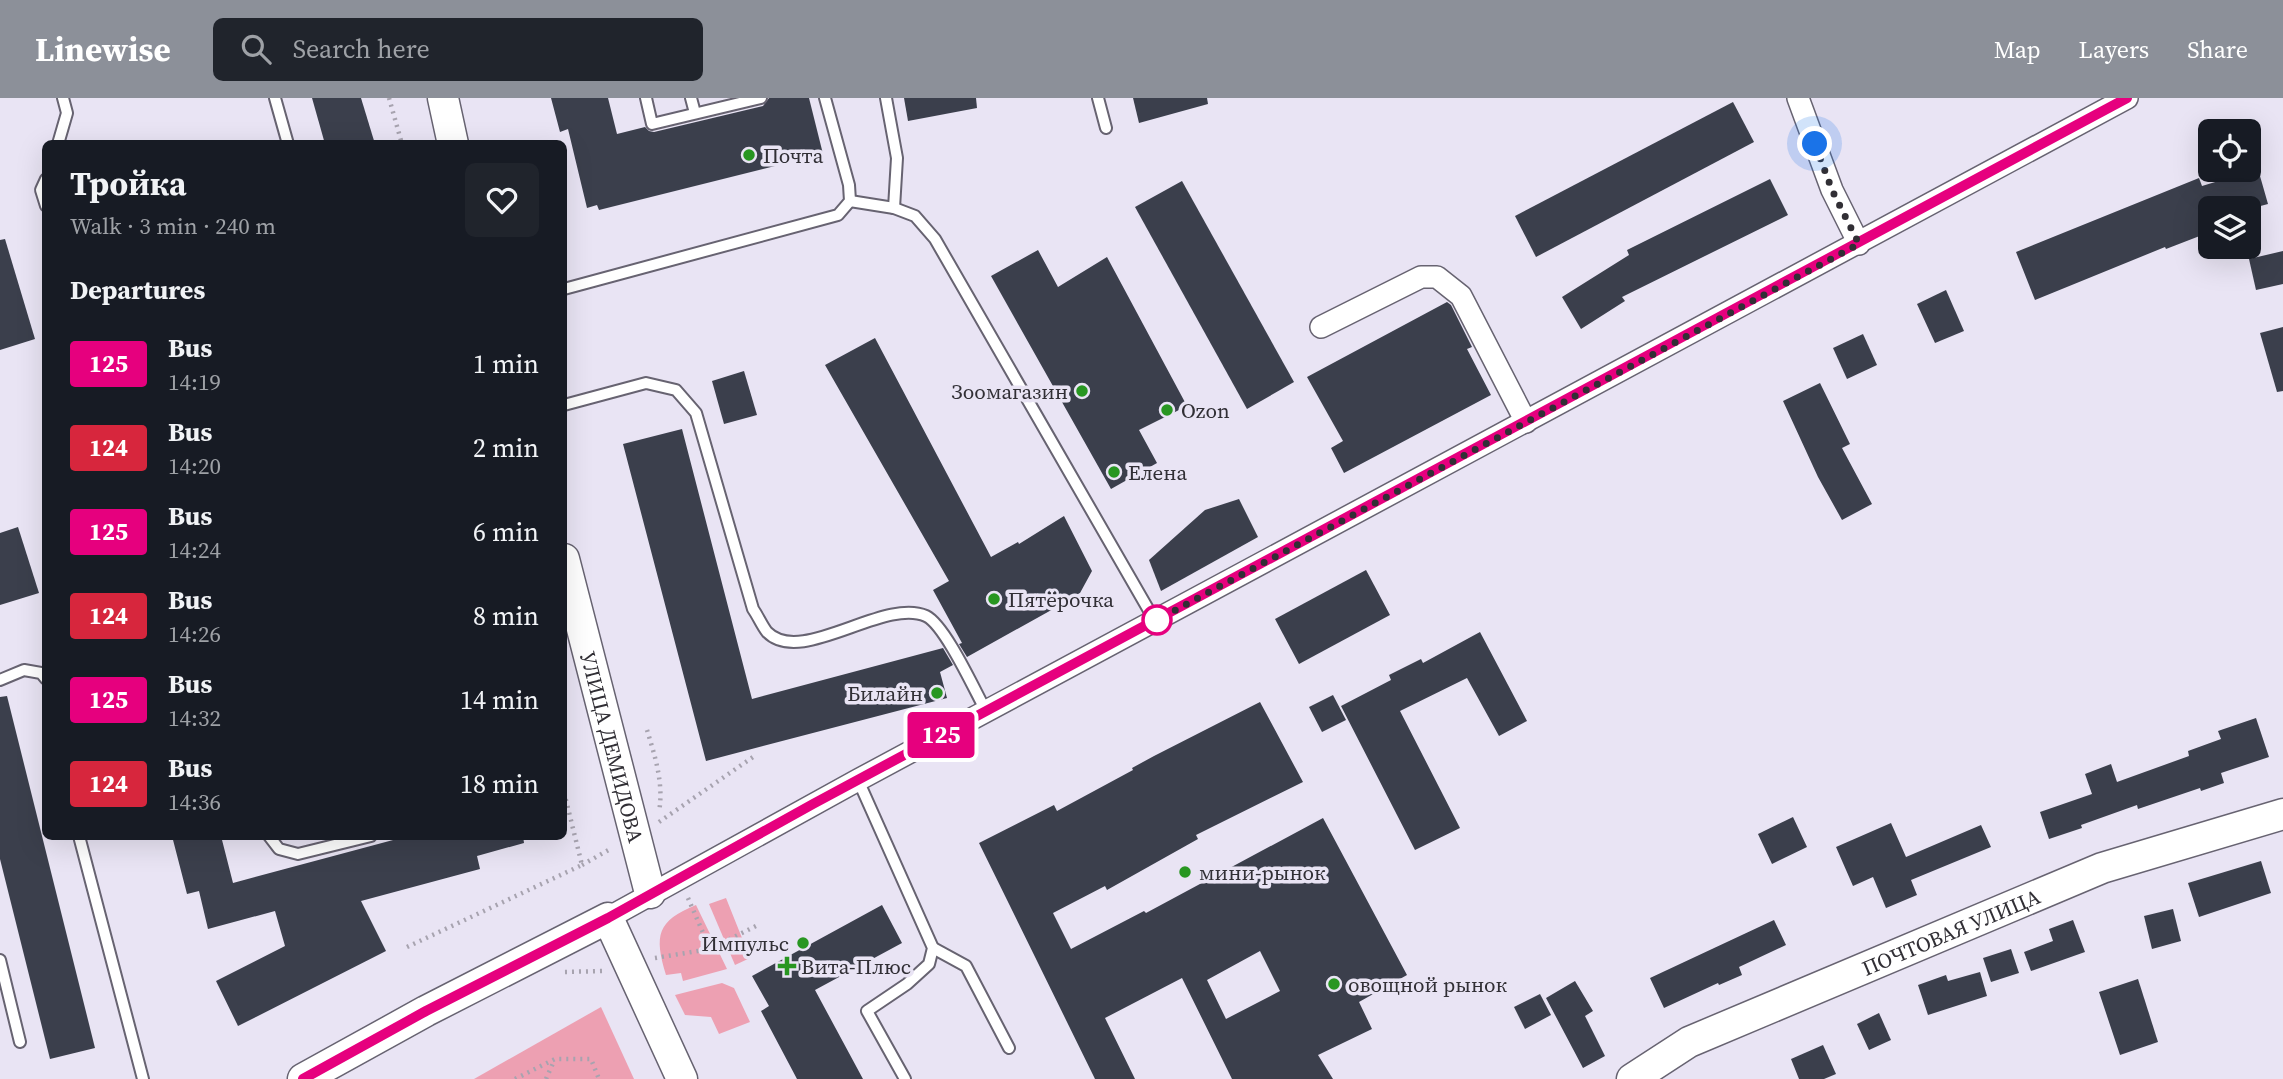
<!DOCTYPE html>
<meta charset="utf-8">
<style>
body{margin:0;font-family:"Source Serif 4",serif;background:#20242c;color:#f1f3f6;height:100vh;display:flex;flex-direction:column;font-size:26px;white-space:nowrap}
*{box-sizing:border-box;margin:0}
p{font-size:23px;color:#9ea1a6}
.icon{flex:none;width:38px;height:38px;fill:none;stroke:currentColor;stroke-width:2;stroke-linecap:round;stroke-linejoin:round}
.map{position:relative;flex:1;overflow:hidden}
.details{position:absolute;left:42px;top:42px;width:525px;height:700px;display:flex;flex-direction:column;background:#171b24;border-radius:10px;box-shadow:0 7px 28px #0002}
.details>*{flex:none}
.badge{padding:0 14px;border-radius:5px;font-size:24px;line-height:46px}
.controls{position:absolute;left:2198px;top:21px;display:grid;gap:14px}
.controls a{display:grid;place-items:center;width:63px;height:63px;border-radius:10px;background:#171b24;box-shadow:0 7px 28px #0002;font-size:35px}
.you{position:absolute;width:35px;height:35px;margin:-18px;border:5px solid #fff;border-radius:50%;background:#1a73e8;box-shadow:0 0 0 10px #1a73e833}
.map>.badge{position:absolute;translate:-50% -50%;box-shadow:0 0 0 4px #fff}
h2{padding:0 28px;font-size:26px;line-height:63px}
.round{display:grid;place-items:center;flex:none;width:74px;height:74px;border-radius:10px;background:#20242c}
.summary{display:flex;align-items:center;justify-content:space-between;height:119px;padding:0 28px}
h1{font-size:33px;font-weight:700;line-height:52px}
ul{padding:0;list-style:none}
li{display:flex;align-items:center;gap:21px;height:84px;padding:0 28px}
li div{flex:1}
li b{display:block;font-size:26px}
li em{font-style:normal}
li .badge{min-width:77px;font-weight:700;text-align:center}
header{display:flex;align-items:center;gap:42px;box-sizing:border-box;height:98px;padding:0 35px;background:#8c9099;color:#fff}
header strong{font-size:33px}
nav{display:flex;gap:38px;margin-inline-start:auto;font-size:24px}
.search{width:490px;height:63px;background:#20242c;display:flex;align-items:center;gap:18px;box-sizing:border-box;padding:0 24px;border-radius:10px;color:#9ea1a6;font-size:26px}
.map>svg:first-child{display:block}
</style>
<header>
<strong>Linewise</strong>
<div class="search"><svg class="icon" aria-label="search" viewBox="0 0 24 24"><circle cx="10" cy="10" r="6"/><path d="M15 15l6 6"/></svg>Search here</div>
<nav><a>Map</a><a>Layers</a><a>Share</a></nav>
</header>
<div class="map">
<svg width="2283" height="981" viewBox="0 0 2283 981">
<rect width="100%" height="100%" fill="#e9e4f4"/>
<g fill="#eda0b2">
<path d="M 726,800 L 750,860 L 735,867 L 709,806 Z"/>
<path d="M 696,807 L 727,871 L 683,883 L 681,875 L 666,877 C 654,837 657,823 696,807 Z"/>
<path d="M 722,885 L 734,890 L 750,924 L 719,936 L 711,919 L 685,917 L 675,897 Z"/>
<path d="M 601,909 L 634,981 L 474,981 Z"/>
</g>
<g fill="#3b3f4c" fill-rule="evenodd">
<path d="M 312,0 L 361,0 L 375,46 L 325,46 Z"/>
<path d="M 551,0 L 608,0 L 617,36 L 645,29 L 649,33 L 654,34 L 763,8 L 769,0 L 809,0 L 823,56 L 599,112 L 597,107 L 587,110 L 568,31 L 560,34 Z"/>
<path d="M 904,0 L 976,0 L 977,10 L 908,23 Z"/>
<path d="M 1133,0 L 1207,0 L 1208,6 L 1139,25 Z"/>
<path d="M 1733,4 L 1754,44 L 1536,159 L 1515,118 Z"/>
<path d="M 2258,71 L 2268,106 L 2253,110 L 2210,110 L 2210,134 L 2166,151 L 2165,149 L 2035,202 L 2016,154 L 2199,80 L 2202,88 Z"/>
<path d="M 1770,81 L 1788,117 L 1622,199 L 1625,203 L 1581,231 L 1562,199 L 1629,157 L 1627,152 Z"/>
<path d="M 1182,83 L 1294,284 L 1247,311 L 1135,109 Z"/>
<path d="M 5,141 L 35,241 L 0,252 L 0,142 Z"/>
<path d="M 1038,152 L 1058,189 L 1107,159 L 1187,308 L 1139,332 L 1157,365 L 1111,391 L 991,178 Z"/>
<path d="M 2283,153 L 2283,186 L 2256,192 L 2249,161 Z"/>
<path d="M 1946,192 L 1964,233 L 1935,245 L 1917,206 Z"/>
<path d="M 1447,204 L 1451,207 L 1472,249 L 1467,251 L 1491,297 L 1344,375 L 1331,350 L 1343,343 L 1307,279 Z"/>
<path d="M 2283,229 L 2283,293 L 2277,294 L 2260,235 Z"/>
<path d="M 1863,236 L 1877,267 L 1847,281 L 1833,250 Z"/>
<path d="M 875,240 L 991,459 L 1018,444 L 1019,446 L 1064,418 L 1092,473 L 1080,495 L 1054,508 L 1055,510 L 967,559 L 959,546 L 962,545 L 933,492 L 949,483 L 825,267 Z"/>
<path d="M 744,273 L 757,317 L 724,326 L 712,283 Z"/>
<path d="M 1820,285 L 1850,346 L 1842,350 L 1872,406 L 1842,422 L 1818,379 L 1783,303 Z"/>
<path d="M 682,331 L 752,601 L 943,550 L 953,567 L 940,574 L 947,600 L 706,663 L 623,346 Z"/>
<path d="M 1239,401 L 1258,439 L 1161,493 L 1149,462 L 1205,412 Z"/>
<path d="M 18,429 L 39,495 L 0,507 L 0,435 Z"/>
<path d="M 1366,472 L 1390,517 L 1299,566 L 1275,521 Z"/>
<path d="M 1480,534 L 1527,623 L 1499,638 L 1467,580 L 1400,613 L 1460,730 L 1415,752 L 1341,608 L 1391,582 L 1389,577 L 1421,561 L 1423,565 Z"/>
<path d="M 1333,597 L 1346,622 L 1322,634 L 1309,609 Z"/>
<path d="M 7,598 L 95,950 L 50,961 L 0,761 L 0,599 Z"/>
<path d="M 1260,604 L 1303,684 L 1196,737 L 1198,741 L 1107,792 L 1105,788 L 1053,815 L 1071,851 L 1144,813 L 1146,815 L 1323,720 L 1407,877 L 1359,904 L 1372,931 L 1318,957 L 1333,981 L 1232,981 L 1182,880 L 1105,920 L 1135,981 L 1095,981 L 979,745 L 1054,707 L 1057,713 L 1133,672 L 1132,670 L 1154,658 ZM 1260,853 L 1280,893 L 1226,921 L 1207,882 Z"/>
<path d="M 2256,620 L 2269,659 L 2221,675 L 2224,685 L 2201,693 L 2200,690 L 2138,711 L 2137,707 L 2081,727 L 2082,730 L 2049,741 L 2040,714 L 2092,696 L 2085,676 L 2111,666 L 2117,684 L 2189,658 L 2188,653 L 2221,641 L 2218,633 Z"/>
<path d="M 1793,719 L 1807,749 L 1772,766 L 1758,736 Z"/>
<path d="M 1891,725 L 1906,759 L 1981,727 L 1991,749 L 1911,782 L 1917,797 L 1886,810 L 1873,779 L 1853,788 L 1836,749 Z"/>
<path d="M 172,738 L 221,738 L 233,785 L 408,738 L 523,738 L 524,745 L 477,758 L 480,771 L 361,803 L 386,853 L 238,928 L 216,883 L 285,848 L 275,813 L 208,831 L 199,793 L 187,796 Z"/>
<path d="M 2261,763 L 2271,795 L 2199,819 L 2188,785 Z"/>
<path d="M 882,807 L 902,845 L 815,892 L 863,981 L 797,981 L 761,913 L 769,908 L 752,878 Z"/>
<path d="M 2173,811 L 2181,843 L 2152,851 L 2144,818 Z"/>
<path d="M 1774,822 L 1786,847 L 1739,869 L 1742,877 L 1719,887 L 1718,885 L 1664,910 L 1650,880 Z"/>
<path d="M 2073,822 L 2085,854 L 2031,873 L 2024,854 L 2053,843 L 2049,831 Z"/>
<path d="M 2011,851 L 2019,875 L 1991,884 L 1983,860 Z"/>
<path d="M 1980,874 L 1987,898 L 1928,917 L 1918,887 L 1946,877 L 1948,883 Z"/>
<path d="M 2138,881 L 2158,944 L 2120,957 L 2099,894 Z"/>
<path d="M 1575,883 L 1593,913 L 1585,918 L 1605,958 L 1583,970 L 1546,900 Z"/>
<path d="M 1540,896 L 1551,917 L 1525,931 L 1514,909 Z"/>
<path d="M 1879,915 L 1891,942 L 1869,952 L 1857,926 Z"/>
<path d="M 1823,947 L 1836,976 L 1824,981 L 1799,981 L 1791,961 Z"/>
</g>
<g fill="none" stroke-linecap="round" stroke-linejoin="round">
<g stroke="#676371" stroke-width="14">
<g id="lane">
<path d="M 275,0 L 288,46"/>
<path d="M 646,0 L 652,26 L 761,0"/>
<path d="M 691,0 L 695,15"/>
<path d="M 886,0 L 897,60 L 894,110"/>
<path d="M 1098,0 L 1106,30"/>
<path d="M 58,46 L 67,15 L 63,0"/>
<path d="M 46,81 L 41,92 L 46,108"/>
<path d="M 850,103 L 894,110 L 915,118 L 935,141 L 1155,523"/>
<path d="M 564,191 L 838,117 L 850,103 L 849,87 L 825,0"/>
<path d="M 564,307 L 646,285 L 676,292 L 696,315 L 753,511 C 758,518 762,528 767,534 C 801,569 884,499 926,518 C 945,527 975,593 986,613"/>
<path d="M 0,582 L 24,572 L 41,575 L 46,581"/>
<path d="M 858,682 L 933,850 L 929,866 L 907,886 L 867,913 L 905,981"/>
<path d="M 79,738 L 143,981"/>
<path d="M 269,738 L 279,751 L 298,756 L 371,738"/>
<path d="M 933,850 L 966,868 L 1009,950"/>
<path d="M 0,862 L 20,944"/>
</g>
</g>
<g stroke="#676371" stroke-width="24">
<g id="street">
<path d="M 1798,0 L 1832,92 L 1859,146"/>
<path d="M 1321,229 L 1421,179 L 1437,179 L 1461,198 L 1526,324"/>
<path d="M 608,820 L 858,682 L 2127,0"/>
</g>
</g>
<g stroke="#676371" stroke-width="33">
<g id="secondary">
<path d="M 443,0 L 453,46"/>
<path id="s1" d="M 564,461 L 650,795"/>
<path d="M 303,981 L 426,913 L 608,820 L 682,981"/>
<path id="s2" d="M 1632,981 L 1689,944 L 2102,770 L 2283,716"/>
</g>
</g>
<g stroke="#a7a3af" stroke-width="4.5" stroke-dasharray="2 5" stroke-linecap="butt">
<path d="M 389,0 L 402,46"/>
<path d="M 647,632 C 655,658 664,686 659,714"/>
<path d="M 659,724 L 753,659"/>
<path d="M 582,767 L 612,750"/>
<path d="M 688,800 L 710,851"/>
<path d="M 407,849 L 582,767 L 564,694"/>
<path d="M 655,860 L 710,851 L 758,827"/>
<path d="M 565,874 L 602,873"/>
<path d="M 515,981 L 555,961 L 591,961 L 599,981"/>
<path d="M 546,981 L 554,963"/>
</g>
<use href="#lane" stroke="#fff" stroke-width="10"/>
<use href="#street" stroke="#fff" stroke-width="21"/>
<use href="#secondary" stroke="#fff" stroke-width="30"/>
</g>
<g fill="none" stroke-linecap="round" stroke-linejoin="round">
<g stroke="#fff" stroke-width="16">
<path id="line" d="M 303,981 L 426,913 L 608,820 L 813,706 L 2127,0"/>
</g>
<use href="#line" stroke="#e6007e" stroke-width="10"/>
<path stroke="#312f35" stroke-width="7" stroke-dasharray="0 12.6" d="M 1157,522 L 1155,523 L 1859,146 L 1832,92 L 1815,46"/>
</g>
<g fill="#289621" stroke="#e9e4f4" stroke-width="2.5">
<circle cx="749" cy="57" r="7"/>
<circle cx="1082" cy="293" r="7"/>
<circle cx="1167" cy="312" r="7"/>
<circle cx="1114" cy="374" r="7"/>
<circle cx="994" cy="501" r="7"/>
<circle cx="937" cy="595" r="7"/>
<circle cx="1185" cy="774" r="7"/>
<circle cx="803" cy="845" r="7"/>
<path d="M783.5 857.5h7v7h7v7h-7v7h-7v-7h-7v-7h7z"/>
<circle cx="1334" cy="886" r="7"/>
</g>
<circle fill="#fff" stroke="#e6007e" stroke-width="3.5" cx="1157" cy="522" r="14"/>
<g text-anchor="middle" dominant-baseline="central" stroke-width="7" stroke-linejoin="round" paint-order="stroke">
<g font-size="21" fill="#312f35" stroke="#e9e4f4" text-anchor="start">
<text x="763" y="57">Почта</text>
<text x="1068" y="293" text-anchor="end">Зоомагазин</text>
<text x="1181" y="312">Ozon</text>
<text x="1128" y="374">Елена</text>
<text x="1008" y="501">Пятёрочка</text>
<text x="923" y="595" text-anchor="end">Билайн</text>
<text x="1199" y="774">мини-рынок</text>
<text x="789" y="845" text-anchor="end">Импульс</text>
<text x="801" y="868">Вита-Плюс</text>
<text x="1348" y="886">овощной рынок</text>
</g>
<g font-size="21" fill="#312f35" stroke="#e9e4f4">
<text stroke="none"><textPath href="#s1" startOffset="194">УЛИЦА ДЕМИДОВА</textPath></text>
<text stroke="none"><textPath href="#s2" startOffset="352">ПОЧТОВАЯ УЛИЦА</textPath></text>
</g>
</g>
</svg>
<div class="controls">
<a><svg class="icon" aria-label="locate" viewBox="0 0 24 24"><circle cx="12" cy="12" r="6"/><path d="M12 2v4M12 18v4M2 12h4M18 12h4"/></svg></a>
<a><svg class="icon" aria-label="layers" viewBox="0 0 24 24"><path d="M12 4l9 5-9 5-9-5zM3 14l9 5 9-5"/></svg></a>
</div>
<div class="you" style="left:1815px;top:46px"></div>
<b class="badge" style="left:941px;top:637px;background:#e6007e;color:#fff">125</b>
<section class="details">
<div class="summary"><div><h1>Тройка</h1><p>Walk · 3 min · 240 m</p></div><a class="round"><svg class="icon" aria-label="heart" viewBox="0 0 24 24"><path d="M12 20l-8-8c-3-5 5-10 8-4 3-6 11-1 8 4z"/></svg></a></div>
<h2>Departures</h2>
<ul>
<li><span class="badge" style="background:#e6007e;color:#fff">125</span><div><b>Bus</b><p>14:19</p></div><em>1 min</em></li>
<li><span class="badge" style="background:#d7263d;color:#fff">124</span><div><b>Bus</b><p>14:20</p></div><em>2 min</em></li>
<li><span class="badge" style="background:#e6007e;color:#fff">125</span><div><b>Bus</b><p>14:24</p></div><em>6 min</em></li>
<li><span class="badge" style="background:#d7263d;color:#fff">124</span><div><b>Bus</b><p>14:26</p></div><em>8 min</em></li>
<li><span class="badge" style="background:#e6007e;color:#fff">125</span><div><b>Bus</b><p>14:32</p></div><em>14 min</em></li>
<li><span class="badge" style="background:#d7263d;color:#fff">124</span><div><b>Bus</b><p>14:36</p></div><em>18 min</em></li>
</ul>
</section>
</div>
